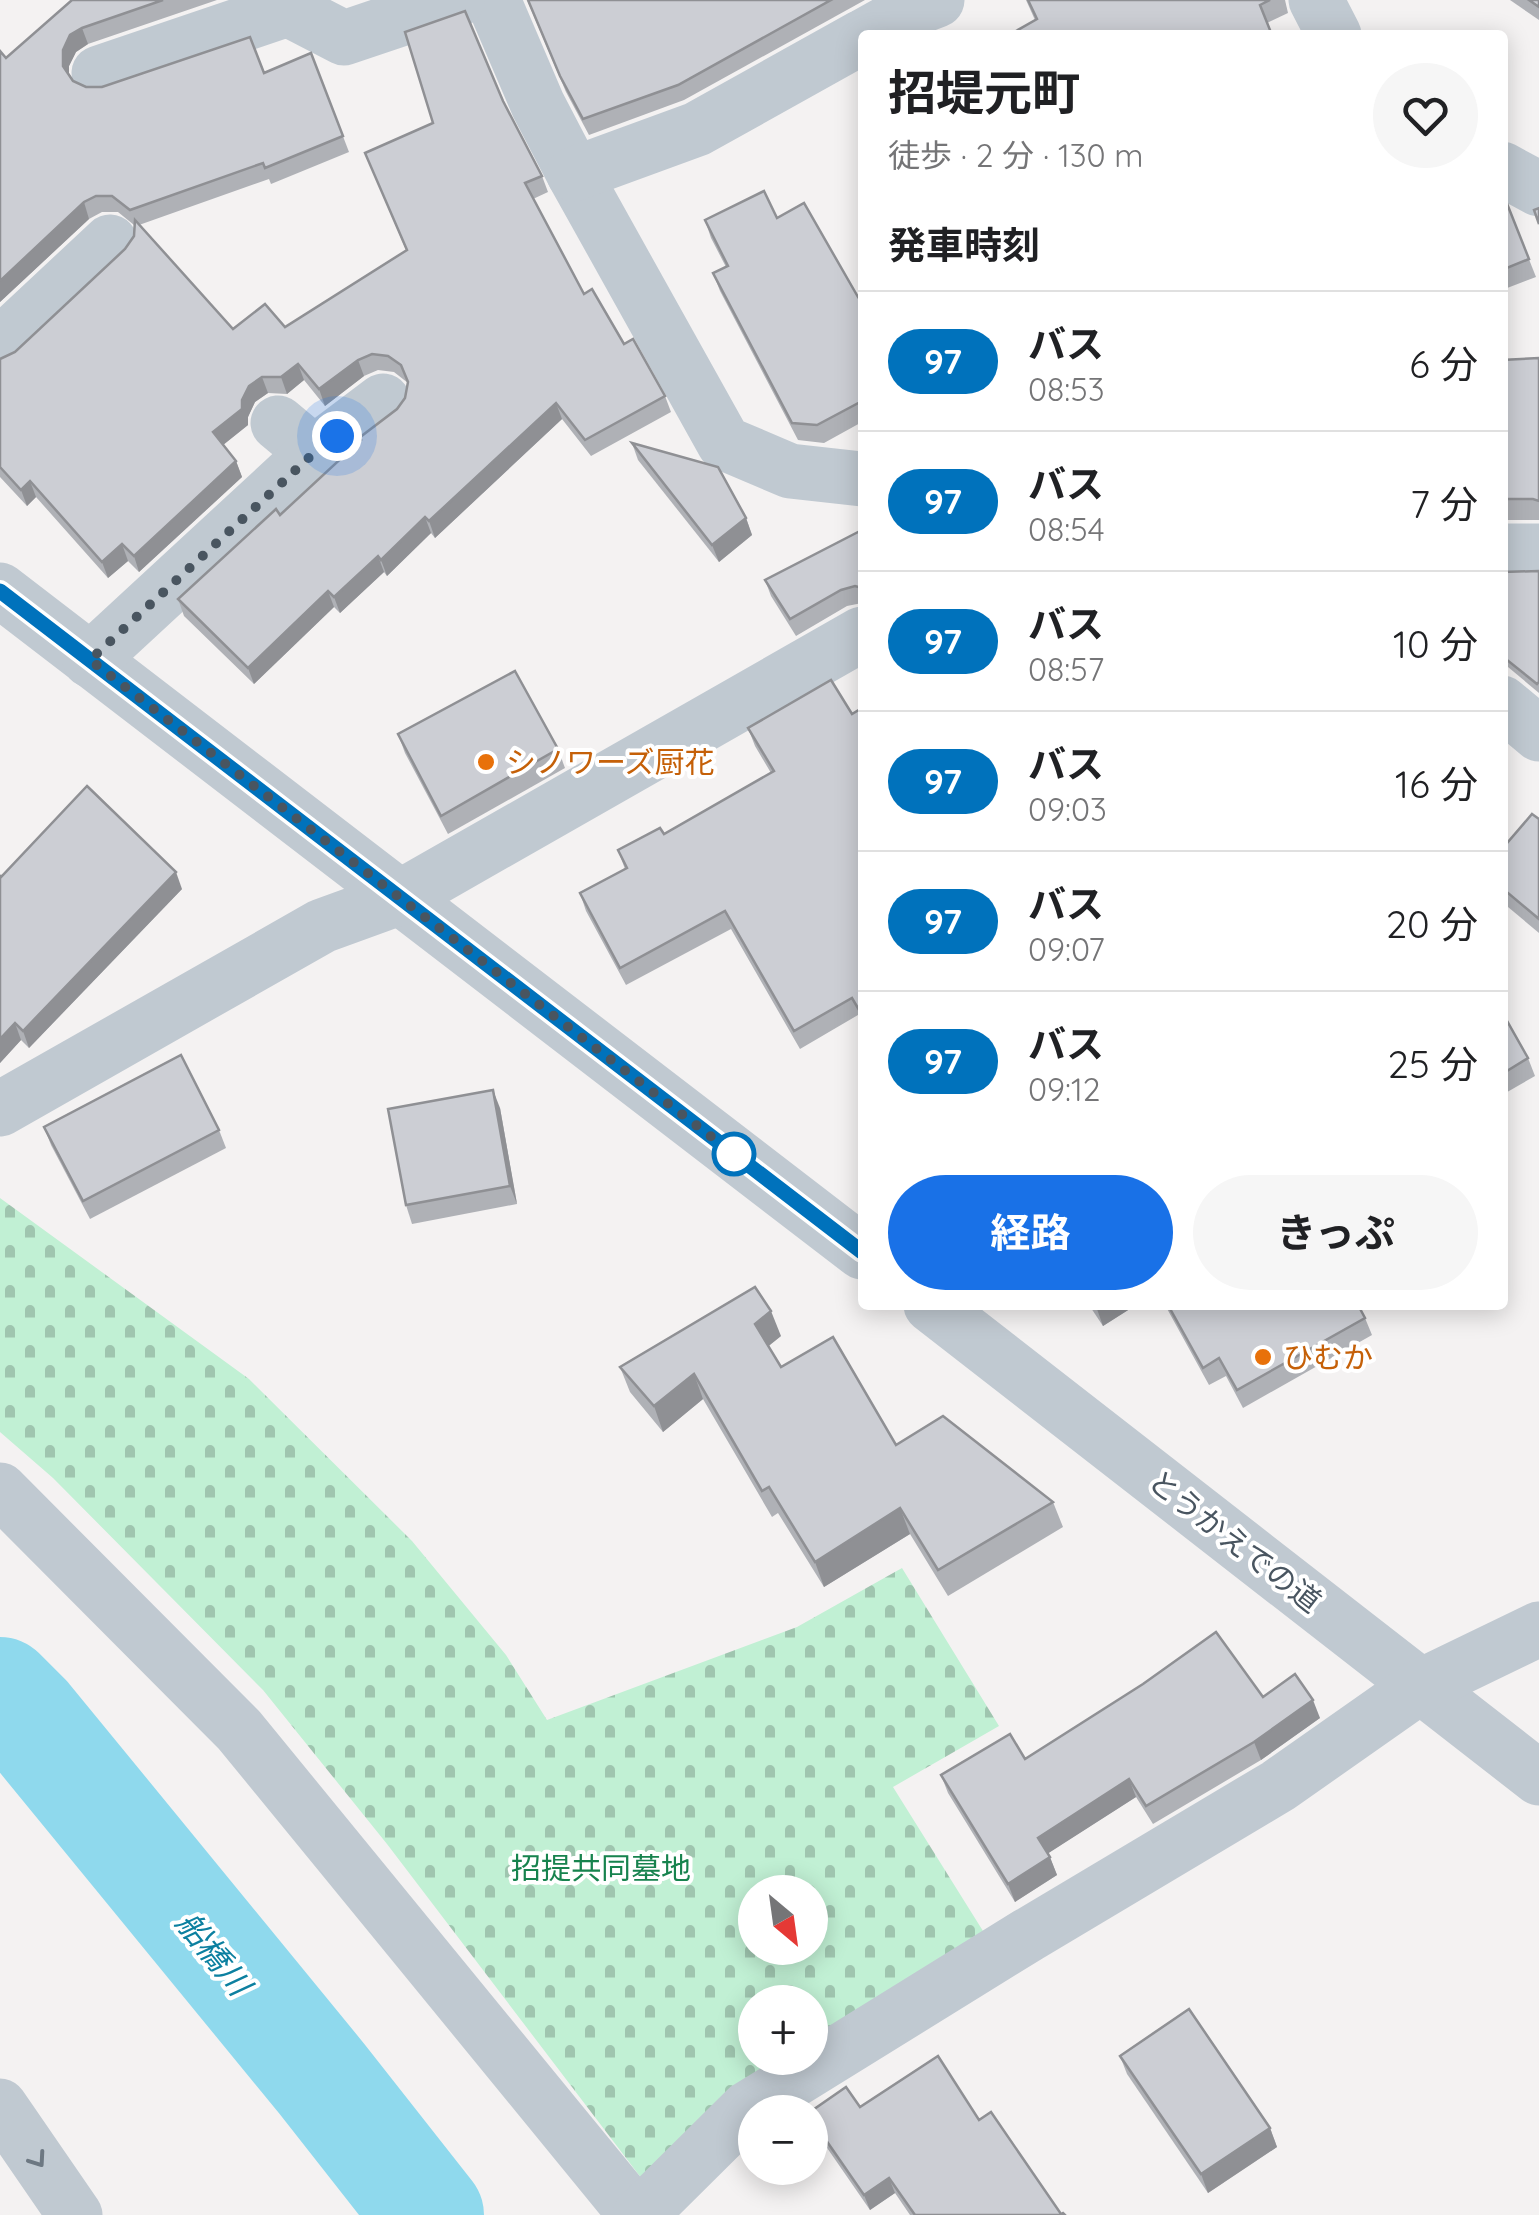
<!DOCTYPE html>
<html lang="ja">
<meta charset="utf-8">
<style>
body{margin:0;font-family:Quicksand,"Noto Sans JP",sans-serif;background:#f6f6f6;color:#202124;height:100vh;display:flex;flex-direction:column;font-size:38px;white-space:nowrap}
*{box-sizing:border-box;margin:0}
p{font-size:32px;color:#757577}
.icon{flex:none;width:55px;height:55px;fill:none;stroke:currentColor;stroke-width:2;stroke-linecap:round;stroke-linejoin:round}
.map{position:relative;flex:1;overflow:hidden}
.panel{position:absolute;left:858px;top:30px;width:650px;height:1280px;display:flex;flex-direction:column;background:#fff;border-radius:10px;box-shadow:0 5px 25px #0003}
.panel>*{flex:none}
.badge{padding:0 20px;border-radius:32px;font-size:35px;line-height:65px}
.needle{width:65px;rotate:151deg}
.buttons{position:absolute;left:738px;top:1875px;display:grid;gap:20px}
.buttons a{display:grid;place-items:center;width:90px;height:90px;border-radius:50%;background:#fff;box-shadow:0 5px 25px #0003;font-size:50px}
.you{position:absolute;width:50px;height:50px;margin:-25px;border:8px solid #fff;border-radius:50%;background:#1a73e8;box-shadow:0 0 0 15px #1a73e833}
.map>.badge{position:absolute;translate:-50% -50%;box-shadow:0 0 0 5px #fff}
h2{padding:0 30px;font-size:38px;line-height:90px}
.round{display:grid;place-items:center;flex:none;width:105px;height:105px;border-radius:52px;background:#f6f6f6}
.overview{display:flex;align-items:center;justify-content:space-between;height:170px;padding:0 30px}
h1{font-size:48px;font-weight:700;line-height:75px}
.action{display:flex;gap:20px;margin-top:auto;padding:20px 30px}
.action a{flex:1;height:115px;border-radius:60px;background:#1971e7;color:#fff;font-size:40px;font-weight:700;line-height:115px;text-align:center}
.action a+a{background:#f6f6f6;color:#202124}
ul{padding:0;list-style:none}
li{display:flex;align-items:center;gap:30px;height:140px;padding:0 30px;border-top:2px solid #e0e0e0}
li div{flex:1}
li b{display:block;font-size:38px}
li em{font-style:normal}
li .badge{min-width:110px;font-weight:700;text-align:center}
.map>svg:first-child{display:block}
</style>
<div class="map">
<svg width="1539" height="2215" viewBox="0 0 1539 2215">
<defs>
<pattern id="cemetery-stones" width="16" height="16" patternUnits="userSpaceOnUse" patternTransform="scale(2.5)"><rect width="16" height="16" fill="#c1f0d4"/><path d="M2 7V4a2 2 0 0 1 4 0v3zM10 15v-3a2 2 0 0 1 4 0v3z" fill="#9fc5af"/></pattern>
</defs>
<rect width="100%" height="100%" fill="#f4f2f2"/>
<path fill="url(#cemetery-stones)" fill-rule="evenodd" d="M 0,1198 L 249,1379 L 412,1541 L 506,1655 L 547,1720 L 797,1627 L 902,1568 L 999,1726 L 893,1787 L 988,1939 L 810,2047 L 810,2002 L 755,2002 L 755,2058 L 793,2058 L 642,2179 L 387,1844 L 263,1690 L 53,1478 L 0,1432 ZM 755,1892 L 810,1892 L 810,1948 L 755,1948 Z"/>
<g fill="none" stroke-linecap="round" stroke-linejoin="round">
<path stroke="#8fd9ed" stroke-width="110" d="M 0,1692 L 27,1719 L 322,2079 L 429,2215"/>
<g stroke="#c0c9d1" stroke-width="55">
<path d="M 493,0 L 538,105 L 574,174 L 724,443 L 790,471 L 862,479"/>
<path d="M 1316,0 L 1334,35"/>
<path d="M 866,35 L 911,10 L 937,0"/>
<path d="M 99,73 L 288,9 L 344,38 L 457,0"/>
<path d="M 1502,169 L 1539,189"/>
<path d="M 574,174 L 697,129 L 862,37"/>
<path d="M 0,345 L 110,242"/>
<path d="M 278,423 L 314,453"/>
<path d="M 1502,551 L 1539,551"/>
<path d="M 0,590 L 862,1252"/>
<path d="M 90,660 L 314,453 L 383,401"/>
<path d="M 1502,703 L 1539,734"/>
<path d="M 0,1109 L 322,926 L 399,898 L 862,634"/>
<path d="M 931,1305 L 1539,1778"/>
<path d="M 0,1490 L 239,1730 L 636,2215"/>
<path d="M 0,2106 L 75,2215"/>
<path d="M 640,2215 L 747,2109 L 1028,1935 L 1278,1786 L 1419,1687 L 1539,1629"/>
</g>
</g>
<g fill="#afb1b6">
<path d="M 72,0 L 217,0 L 88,44 L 76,52 L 69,66 L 69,74 L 73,81 L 86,87 L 264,73 L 311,53 L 349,152 L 271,184 L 269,179 L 139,225 L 233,329 L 285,327 L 406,250 L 365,153 L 503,101 L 542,176 L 548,192 L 533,199 L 584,294 L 665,396 L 671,412 L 591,456 L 562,419 L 435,538 L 431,533 L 387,576 L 384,572 L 340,613 L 334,607 L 254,684 L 184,616 L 178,599 L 280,515 L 360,441 L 359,438 L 397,409 L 405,398 L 408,383 L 394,372 L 378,370 L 364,376 L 325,406 L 304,380 L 287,394 L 268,393 L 255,402 L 248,417 L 248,425 L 223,445 L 236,461 L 242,477 L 139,572 L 128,561 L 108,578 L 36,497 L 27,506 L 0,477 L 0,359 L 15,352 L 125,249 L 134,236 L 134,225 L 118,212 L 102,212 L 89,219 L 0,302 L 0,51 L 6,58 Z"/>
<path d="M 527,0 L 865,0 L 684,100 L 589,135 L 566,92 Z"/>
<path d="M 1026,0 L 1285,0 L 1288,13 L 1267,23 L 1035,20 Z"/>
<path d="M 1510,0 L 1539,0 L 1539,20 Z"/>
<path d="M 1502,191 L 1536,277 L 1502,290 Z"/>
<path d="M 777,218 L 858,297 L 862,294 L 862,422 L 824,443 L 798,440 L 720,291 L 713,273 L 726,267 L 711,238 L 705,220 Z"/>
<path d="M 1539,358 L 1539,520 L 1502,520 L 1502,360 Z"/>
<path d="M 632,443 L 746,518 L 752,535 L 719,562 L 638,460 Z"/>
<path d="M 862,530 L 862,603 L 847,606 L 796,636 L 771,596 L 765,580 Z"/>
<path d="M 1539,571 L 1539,693 L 1502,662 L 1502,572 Z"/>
<path d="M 862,708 L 862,1022 L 858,1015 L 800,1049 L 731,929 L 626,985 L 586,911 L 580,893 L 625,869 L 618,850 L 664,834 L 771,773 L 755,746 L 748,728 L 852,714 Z"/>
<path d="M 398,734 L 558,749 L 565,768 L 448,834 L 405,753 Z"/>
<path d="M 1539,819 L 1539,933 L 1502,902 L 1502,849 Z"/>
<path d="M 0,875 L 1,877 L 182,889 L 29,1048 L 21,1040 L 0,1063 Z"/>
<path d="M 1502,1012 L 1528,1058 L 1535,1076 L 1502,1095 Z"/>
<path d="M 500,1108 L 517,1204 L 412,1224 L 406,1205 Z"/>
<path d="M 44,1127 L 219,1130 L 226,1148 L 90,1219 L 51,1145 Z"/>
<path d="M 1089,1305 L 1136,1305 L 1103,1326 Z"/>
<path d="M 1165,1305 L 1358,1305 L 1365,1318 L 1372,1335 L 1243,1408 L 1226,1376 L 1209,1385 Z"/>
<path d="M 781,1336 L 768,1346 L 781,1367 L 896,1445 L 1053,1502 L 1063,1527 L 948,1596 L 910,1534 L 824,1587 L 778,1513 L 772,1517 L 703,1399 L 663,1432 L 630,1392 L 620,1367 Z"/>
<path d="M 1263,1697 L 1320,1718 L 1261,1760 L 1153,1824 L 1136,1797 L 1048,1853 L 1057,1875 L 1015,1902 L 948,1793 L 941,1775 L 1025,1759 Z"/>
<path d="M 1120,2056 L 1270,2128 L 1277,2147 L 1208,2193 L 1127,2074 Z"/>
<path d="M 860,2107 L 979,2120 L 1061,2214 L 1065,2215 L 910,2215 L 895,2193 L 870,2210 L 814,2129 L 810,2119 L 810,2112 Z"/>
</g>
<g fill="#8f9094">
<path d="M 82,28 L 88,44 L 76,52 L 69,66 L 69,82 L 63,66 L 63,50 L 70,35 Z"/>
<path d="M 84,202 L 89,219 L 0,302 L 0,281 Z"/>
<path d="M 358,360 L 364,376 L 325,406 L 319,389 Z"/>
<path d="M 298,364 L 304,380 L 287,394 L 281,377 Z"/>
<path d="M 262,377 L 268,393 L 255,402 L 248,417 L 248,425 L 218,449 L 213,432 L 242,400 L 249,386 Z"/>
<path d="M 556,403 L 562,419 L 435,538 L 429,521 Z"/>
<path d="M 236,461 L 242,477 L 139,572 L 134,556 Z"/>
<path d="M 30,481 L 36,497 L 27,506 L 21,490 Z"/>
<path d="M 425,517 L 431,533 L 387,576 L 381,560 Z"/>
<path d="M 746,518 L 752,535 L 719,562 L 712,545 Z"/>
<path d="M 122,544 L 128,561 L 108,578 L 102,562 Z"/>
<path d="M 378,556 L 384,572 L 340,613 L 334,597 Z"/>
<path d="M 328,591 L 334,607 L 254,684 L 248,668 Z"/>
<path d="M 176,872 L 182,889 L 29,1048 L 23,1031 Z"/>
<path d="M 15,1023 L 21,1040 L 0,1063 L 0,1039 Z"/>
<path d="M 493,1090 L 500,1108 L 517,1204 L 510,1186 Z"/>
<path d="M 1102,1305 L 1136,1305 L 1103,1326 L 1097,1309 Z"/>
<path d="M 771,1311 L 781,1336 L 765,1349 L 755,1324 Z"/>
<path d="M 694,1374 L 703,1399 L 663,1432 L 654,1406 Z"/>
<path d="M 900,1508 L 910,1534 L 824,1587 L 815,1562 Z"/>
<path d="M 1313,1700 L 1320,1718 L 1261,1760 L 1254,1742 Z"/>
<path d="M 1129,1779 L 1136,1797 L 1044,1856 L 1038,1838 Z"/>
<path d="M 1050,1857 L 1057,1875 L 1015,1902 L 1008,1884 Z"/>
<path d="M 1270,2128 L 1277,2147 L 1208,2193 L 1201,2174 Z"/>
<path d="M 889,2178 L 895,2193 L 870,2210 L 864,2195 Z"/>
</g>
<g fill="#ccced4" stroke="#8f9094" stroke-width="2.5">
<path d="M 72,0 L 163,0 L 82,28 L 70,35 L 63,50 L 63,66 L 73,81 L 86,87 L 102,87 L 250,37 L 264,73 L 311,53 L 343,136 L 265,168 L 263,163 L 130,210 L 112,196 L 96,196 L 84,202 L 0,281 L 0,51 L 6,58 Z"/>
<path d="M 528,0 L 831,0 L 678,85 L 583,119 L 560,76 Z"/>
<path d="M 1028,0 L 1270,0 L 1260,5 L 1272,35 L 1009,35 L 1037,19 Z"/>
<path d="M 1529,0 L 1539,0 L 1539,7 Z"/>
<path d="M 465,11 L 503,101 L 542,176 L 525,183 L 584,294 L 592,289 L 624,344 L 633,339 L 665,396 L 585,440 L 556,403 L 429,521 L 425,517 L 381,560 L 378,556 L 334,597 L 328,591 L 248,668 L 178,599 L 276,509 L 280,515 L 361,440 L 359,438 L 397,409 L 405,398 L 408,382 L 401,365 L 388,356 L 372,354 L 358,360 L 319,389 L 298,364 L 281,377 L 262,377 L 249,386 L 242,400 L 242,409 L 213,432 L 236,461 L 134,556 L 122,544 L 102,562 L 30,481 L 21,490 L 0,467 L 0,359 L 15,352 L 125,249 L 134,236 L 135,220 L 233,329 L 265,304 L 285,327 L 407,250 L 365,153 L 433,123 L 405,32 Z"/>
<path d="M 764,191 L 777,218 L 804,203 L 858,297 L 862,294 L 862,401 L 817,425 L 792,423 L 713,273 L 728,266 L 705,220 Z"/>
<path d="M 1502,191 L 1529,259 L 1502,270 Z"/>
<path d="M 1539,208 L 1539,224 L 1534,210 Z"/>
<path d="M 1539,358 L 1539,501 L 1533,499 L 1502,499 L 1502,360 Z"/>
<path d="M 632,443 L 718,467 L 746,518 L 712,545 Z"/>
<path d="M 862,530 L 862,588 L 855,586 L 841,590 L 790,619 L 765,580 Z"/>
<path d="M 1539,571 L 1539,682 L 1537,684 L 1502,656 L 1502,572 Z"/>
<path d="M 515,671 L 558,749 L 441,816 L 398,734 Z"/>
<path d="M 831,680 L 852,714 L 862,708 L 862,1015 L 852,998 L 794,1031 L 725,911 L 620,968 L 580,893 L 627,868 L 618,850 L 660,828 L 664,834 L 774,771 L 748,728 Z"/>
<path d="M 87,786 L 176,872 L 23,1031 L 15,1023 L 0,1039 L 0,875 L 1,877 Z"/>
<path d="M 1532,814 L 1539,819 L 1539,919 L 1502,888 L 1502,849 Z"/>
<path d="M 1502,1012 L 1528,1058 L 1502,1074 Z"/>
<path d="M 181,1055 L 219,1130 L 83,1201 L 44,1127 Z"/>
<path d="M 493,1090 L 510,1186 L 406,1205 L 388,1109 Z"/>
<path d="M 755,1287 L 771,1311 L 755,1324 L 781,1367 L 833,1337 L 896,1445 L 943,1416 L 1053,1502 L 938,1570 L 900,1508 L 815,1562 L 769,1487 L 762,1491 L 694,1374 L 654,1406 L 620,1367 Z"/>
<path d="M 1168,1305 L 1358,1305 L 1365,1318 L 1237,1390 L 1219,1358 L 1203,1368 Z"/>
<path d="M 1216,1632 L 1263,1697 L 1295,1674 L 1313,1700 L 1254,1742 L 1146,1806 L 1129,1779 L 1038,1838 L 1050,1857 L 1008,1884 L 941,1775 L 1010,1734 L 1025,1759 L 1143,1684 Z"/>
<path d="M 1189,2009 L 1270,2128 L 1201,2174 L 1120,2056 Z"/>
<path d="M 938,2056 L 979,2120 L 991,2112 L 1061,2214 L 1063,2213 L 1065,2215 L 915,2215 L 889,2178 L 864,2195 L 810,2117 L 810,2112 L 846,2087 L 860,2107 Z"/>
</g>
<defs><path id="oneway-chevron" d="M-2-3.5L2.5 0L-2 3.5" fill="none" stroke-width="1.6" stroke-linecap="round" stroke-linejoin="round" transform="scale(2.5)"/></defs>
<use stroke="#6d7882" href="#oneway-chevron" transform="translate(38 2160) rotate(55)"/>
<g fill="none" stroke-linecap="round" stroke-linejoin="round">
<g stroke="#fff" stroke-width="22">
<path id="line" d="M 0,591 L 862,1252"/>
</g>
<use href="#line" stroke="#0072bc" stroke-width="15"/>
<path stroke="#495560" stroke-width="10" stroke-dasharray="0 18" d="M 337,436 L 314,453 L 90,660 L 739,1158 L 734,1154"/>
</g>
<g fill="#e8710a" stroke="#fff" stroke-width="4">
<circle cx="486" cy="762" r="10"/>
<circle cx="1263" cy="1357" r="10"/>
</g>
<circle fill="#fff" stroke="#0072bc" stroke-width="5" cx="734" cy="1154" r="20"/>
<g text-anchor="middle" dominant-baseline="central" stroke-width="8" stroke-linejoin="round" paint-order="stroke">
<g font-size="30" fill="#c56008" stroke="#fff" text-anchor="start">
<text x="506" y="762">シノワーズ厨花</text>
<text x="1283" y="1357">ひむか</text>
</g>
<g font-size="30" fill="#495560" stroke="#fff">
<text transform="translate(1235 1541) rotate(38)">とうかえでの道</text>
</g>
<g font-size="30" fill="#17834e" stroke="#fff">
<text x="601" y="1868">招提共同墓地</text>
</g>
<g font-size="32" font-style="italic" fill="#0c80a0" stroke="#fff">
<text transform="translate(214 1953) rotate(51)">船橋川</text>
</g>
</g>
</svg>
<div class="buttons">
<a><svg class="needle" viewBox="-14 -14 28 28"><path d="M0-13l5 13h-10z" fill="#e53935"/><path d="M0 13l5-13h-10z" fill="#757577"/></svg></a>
<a>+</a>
<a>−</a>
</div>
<div class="you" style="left:337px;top:436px"></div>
<section class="panel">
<div class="overview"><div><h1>招堤元町</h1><p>徒歩 · 2 分 · 130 m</p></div><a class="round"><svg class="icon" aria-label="heart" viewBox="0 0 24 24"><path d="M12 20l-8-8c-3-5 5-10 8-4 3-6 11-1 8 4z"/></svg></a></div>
<h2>発車時刻</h2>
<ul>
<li><span class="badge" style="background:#0072bc;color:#fff">97</span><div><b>バス</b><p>08:53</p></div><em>6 分</em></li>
<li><span class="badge" style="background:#0072bc;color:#fff">97</span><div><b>バス</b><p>08:54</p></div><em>7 分</em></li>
<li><span class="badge" style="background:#0072bc;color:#fff">97</span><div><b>バス</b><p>08:57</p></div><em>10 分</em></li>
<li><span class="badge" style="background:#0072bc;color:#fff">97</span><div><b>バス</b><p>09:03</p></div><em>16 分</em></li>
<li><span class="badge" style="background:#0072bc;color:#fff">97</span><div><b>バス</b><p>09:07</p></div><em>20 分</em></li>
<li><span class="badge" style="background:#0072bc;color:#fff">97</span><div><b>バス</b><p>09:12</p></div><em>25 分</em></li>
</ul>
<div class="action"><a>経路</a><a>きっぷ</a></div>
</section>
</div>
